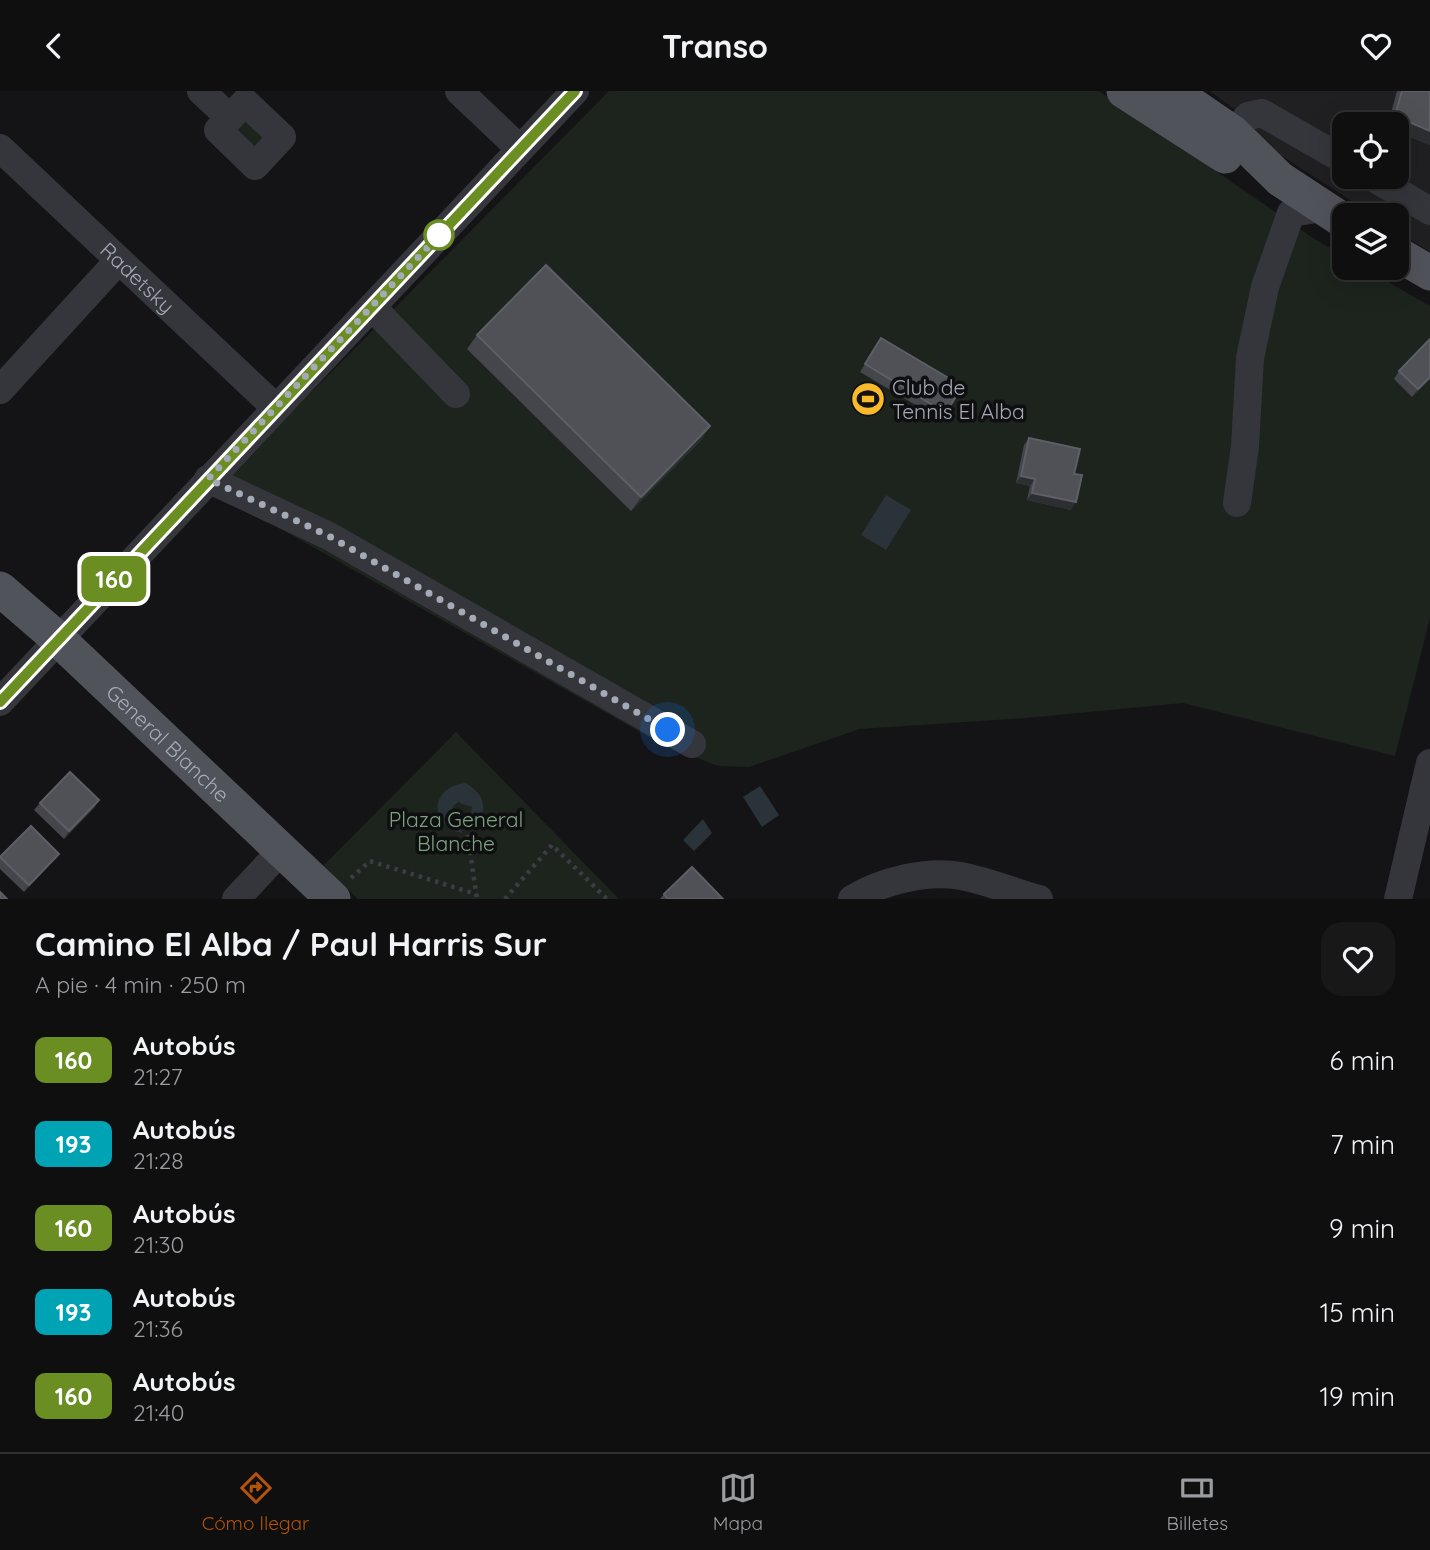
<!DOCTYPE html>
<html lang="es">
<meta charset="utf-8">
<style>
body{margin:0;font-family:Quicksand,sans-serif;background:#181819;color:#f1f3f6;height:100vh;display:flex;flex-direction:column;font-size:26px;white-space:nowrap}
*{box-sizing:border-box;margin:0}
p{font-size:23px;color:#9b9c9f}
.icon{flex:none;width:38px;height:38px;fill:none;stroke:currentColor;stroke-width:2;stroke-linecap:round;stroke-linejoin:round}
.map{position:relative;height:808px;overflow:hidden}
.details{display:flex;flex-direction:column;background:#0f0f10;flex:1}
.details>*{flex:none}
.badge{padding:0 14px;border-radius:10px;font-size:24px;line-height:46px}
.controls{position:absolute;left:1332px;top:21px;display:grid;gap:14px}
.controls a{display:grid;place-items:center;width:77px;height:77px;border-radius:14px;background:#0f0f10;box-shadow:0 7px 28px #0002,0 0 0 2px #2f2f30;font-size:35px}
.you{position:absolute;width:35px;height:35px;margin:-18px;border:5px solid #fff;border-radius:50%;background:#1a73e8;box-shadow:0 0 0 10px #1a73e833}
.map>.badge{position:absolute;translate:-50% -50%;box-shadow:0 0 0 4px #fff}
.round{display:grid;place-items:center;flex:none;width:74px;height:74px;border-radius:21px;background:#181819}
.headline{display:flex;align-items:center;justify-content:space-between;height:119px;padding:0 35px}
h1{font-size:33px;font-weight:800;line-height:52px}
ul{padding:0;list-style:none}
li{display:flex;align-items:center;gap:21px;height:84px;padding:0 35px}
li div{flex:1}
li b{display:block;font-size:26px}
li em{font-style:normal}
li .badge{min-width:77px;font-weight:700;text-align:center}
header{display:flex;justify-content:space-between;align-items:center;height:91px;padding:0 35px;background:#0f0f10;font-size:32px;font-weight:800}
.tab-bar{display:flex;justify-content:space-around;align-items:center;height:98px;border-top:2px solid #2f2f30;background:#0f0f10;font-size:19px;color:#9b9c9f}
.tab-bar a{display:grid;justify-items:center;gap:4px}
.tab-bar .on{color:#b45309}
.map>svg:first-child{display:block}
</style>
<header><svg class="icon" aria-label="back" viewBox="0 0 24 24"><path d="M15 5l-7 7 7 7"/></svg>Transo<svg class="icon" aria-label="heart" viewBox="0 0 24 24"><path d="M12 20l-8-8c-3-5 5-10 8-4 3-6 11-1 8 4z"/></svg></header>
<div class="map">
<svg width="1430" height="808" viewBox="0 0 1430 808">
<rect width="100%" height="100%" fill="#141416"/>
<path fill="#202023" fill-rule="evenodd" d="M 1210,0 L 1430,0 L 1430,161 L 1397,140 L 1396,124 L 1373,124 L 1262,52 L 1251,31 ZM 1344,33 L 1396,33 L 1396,86 L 1344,86 Z"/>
<g fill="#1c241d">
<path d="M 609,0 L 1099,0 L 1313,147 L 1344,165 L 1344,177 L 1364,177 L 1430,215 L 1430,527 L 1395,665 L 1183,612 L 1026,627 L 860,638 L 749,676 L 718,675 L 663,654 L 214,400 Z"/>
<path d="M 242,25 L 270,50 L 258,64 L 230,38 Z"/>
<path d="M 456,641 L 619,808 L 358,808 L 323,775 Z"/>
</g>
<g fill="#2a323a">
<path d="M 886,404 L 911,419 L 886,459 L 861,444 Z"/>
<path d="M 466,692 C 483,704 486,710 481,731 L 472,737 L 470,727 L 472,716 L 459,712 L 460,710 L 453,715 L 452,720 L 460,725 L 462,742 C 428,734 430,695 466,692 Z"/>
<path d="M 760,695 L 779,724 L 762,736 L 743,706 Z"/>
<path d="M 703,728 L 712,742 L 694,760 L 683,749 Z"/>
</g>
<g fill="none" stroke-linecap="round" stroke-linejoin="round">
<g stroke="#3b3d42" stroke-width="4.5" stroke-dasharray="3.5 5" stroke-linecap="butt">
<path d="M 465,727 L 477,808"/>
<path d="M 351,787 L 370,770 L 476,803"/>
<path d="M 505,808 L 552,754 L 607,808"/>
</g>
<g stroke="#35363b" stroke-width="28">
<path d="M 201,0 L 230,27"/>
<path d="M 459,0 L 520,58"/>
<path d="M 245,11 L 282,46 L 255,75 L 218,39 Z"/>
<path d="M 1233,42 L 1248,25 L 1262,22 L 1344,69"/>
<path id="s1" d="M 0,57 L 276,317"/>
<path d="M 1372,86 L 1430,120"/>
<path d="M 372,216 L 456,303"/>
<path d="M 0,299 L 119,169"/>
<path d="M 208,388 L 329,445 L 692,653"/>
<path d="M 1237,412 L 1245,355 L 1250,267 L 1265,196 L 1291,122 L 1323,117"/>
<path d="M 0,611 L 575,0"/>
<path d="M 236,808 L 282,759"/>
<path d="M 852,808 C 882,790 926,779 961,785 C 987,790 1014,801 1039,808"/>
<path d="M 1398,808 L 1430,672"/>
</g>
<g stroke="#51535a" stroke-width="35">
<path d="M 1124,0 L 1225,65"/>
<path d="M 1172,0 L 1233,42 L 1280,88 L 1344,130"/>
<path d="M 1396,162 L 1430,182"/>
<path id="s2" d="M 0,498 L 58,548 L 333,808"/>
</g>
</g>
<g fill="#45464b">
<path d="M 1397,0 L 1430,0 L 1430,54 L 1396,40 L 1396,33 L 1388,33 Z"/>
<path d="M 477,244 L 710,335 L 701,349 L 631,420 L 467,258 Z"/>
<path d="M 881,247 L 946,322 L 941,329 L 860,281 Z"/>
<path d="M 1399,280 L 1430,288 L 1412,306 L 1394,288 Z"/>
<path d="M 1029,347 L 1074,383 L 1071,419 L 1027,409 L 1030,395 L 1016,392 L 1024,354 Z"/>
<path d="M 99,709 L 94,717 L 64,748 L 34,719 L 40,712 Z"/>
<path d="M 0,766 L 53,770 L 24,801 L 0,778 Z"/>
<path d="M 664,803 L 723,808 L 660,808 Z"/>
</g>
<g fill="#2d2e31">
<path d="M 1395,25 L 1430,40 L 1430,54 L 1396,40 L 1396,33 L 1389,33 Z"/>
<path d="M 1430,286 L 1430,288 L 1412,306 L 1418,298 Z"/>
<path d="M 710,335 L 701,349 L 631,420 L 641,406 Z"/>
<path d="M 1021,385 L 1035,388 L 1030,395 L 1016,392 Z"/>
<path d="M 1032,402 L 1076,411 L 1071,419 L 1027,409 Z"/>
<path d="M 99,709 L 94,717 L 64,748 L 69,740 Z"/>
<path d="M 59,763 L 53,770 L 24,801 L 29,794 Z"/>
</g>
<g fill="#505157" stroke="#5d5f66" stroke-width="2">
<path d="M 1402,0 L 1430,0 L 1430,40 L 1395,25 Z"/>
<path d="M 546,174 L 710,335 L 641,406 L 477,244 Z"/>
<path d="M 881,247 L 962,295 L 946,322 L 865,273 Z"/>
<path d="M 1430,248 L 1430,286 L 1418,298 L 1399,280 Z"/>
<path d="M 1029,347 L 1080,358 L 1074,383 L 1082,384 L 1076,411 L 1032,402 L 1035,388 L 1021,385 Z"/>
<path d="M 70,681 L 99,709 L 69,740 L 40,712 Z"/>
<path d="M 31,735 L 59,763 L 29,794 L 0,766 Z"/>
<path d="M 692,776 L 723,808 L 668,808 L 664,803 Z"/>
<path d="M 0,801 L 7,808 L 0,808 Z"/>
</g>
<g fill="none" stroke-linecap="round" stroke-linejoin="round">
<g stroke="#fff" stroke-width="16">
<path id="line" d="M 0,611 L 575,0"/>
</g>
<use href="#line" stroke="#6b8e23" stroke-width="10"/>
<path stroke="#a5aab7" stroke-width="7" stroke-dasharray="0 12.6" d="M 439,144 L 446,137 L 208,388 L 329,445 L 668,639"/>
</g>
<defs>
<g id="stadium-disc" transform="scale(1.75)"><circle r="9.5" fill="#f8ba2a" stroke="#0f0f11"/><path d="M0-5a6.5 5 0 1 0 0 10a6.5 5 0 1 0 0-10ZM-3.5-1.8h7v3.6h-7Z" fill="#111"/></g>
</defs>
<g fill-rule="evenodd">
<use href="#stadium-disc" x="868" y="308"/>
</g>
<circle fill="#fff" stroke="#6b8e23" stroke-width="3.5" cx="439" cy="144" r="14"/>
<g text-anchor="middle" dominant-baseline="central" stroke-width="7" stroke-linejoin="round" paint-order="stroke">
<g font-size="21" fill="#a5aab7" stroke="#0f0f11">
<text stroke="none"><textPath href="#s1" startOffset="189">Radetsky</textPath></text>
<text stroke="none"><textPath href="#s2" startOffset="228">General Blanche</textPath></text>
</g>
<g font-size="21" fill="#a5aab7" stroke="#0f0f11" text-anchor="start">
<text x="892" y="296">Club de<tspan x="892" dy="24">Tennis El Alba</tspan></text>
</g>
<g font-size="21" fill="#7ca37f" stroke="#0f0f11">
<text x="456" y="728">Plaza General<tspan x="456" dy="24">Blanche</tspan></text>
</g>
</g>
</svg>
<div class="controls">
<a><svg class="icon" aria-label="locate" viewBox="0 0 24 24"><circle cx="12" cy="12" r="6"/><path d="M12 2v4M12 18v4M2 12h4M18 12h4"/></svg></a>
<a><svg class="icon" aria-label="layers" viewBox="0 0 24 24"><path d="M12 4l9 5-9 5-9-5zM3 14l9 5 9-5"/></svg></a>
</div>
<div class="you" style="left:668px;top:639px"></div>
<b class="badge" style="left:114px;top:488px;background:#6b8e23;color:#fff">160</b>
</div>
<section class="details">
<div class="headline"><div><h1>Camino El Alba / Paul Harris Sur</h1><p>A pie · 4 min · 250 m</p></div><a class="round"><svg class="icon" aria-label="heart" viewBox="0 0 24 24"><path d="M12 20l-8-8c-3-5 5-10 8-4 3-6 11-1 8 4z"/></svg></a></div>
<ul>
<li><span class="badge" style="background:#6b8e23;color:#fff">160</span><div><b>Autobús</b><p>21:27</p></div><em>6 min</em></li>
<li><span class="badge" style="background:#00a3b4;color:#fff">193</span><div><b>Autobús</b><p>21:28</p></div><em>7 min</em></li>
<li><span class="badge" style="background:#6b8e23;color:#fff">160</span><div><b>Autobús</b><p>21:30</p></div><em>9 min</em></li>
<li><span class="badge" style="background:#00a3b4;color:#fff">193</span><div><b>Autobús</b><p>21:36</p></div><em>15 min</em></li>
<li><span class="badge" style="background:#6b8e23;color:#fff">160</span><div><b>Autobús</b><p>21:40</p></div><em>19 min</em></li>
</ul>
</section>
<nav class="tab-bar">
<a class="on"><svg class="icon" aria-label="directions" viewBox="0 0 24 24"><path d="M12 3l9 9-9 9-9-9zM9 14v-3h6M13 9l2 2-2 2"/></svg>Cómo llegar</a>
<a><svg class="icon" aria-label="map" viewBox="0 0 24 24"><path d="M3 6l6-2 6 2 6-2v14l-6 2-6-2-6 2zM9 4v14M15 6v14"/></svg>Mapa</a>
<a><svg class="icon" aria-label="tickets" viewBox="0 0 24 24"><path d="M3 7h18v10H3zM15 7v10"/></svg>Billetes</a>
</nav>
